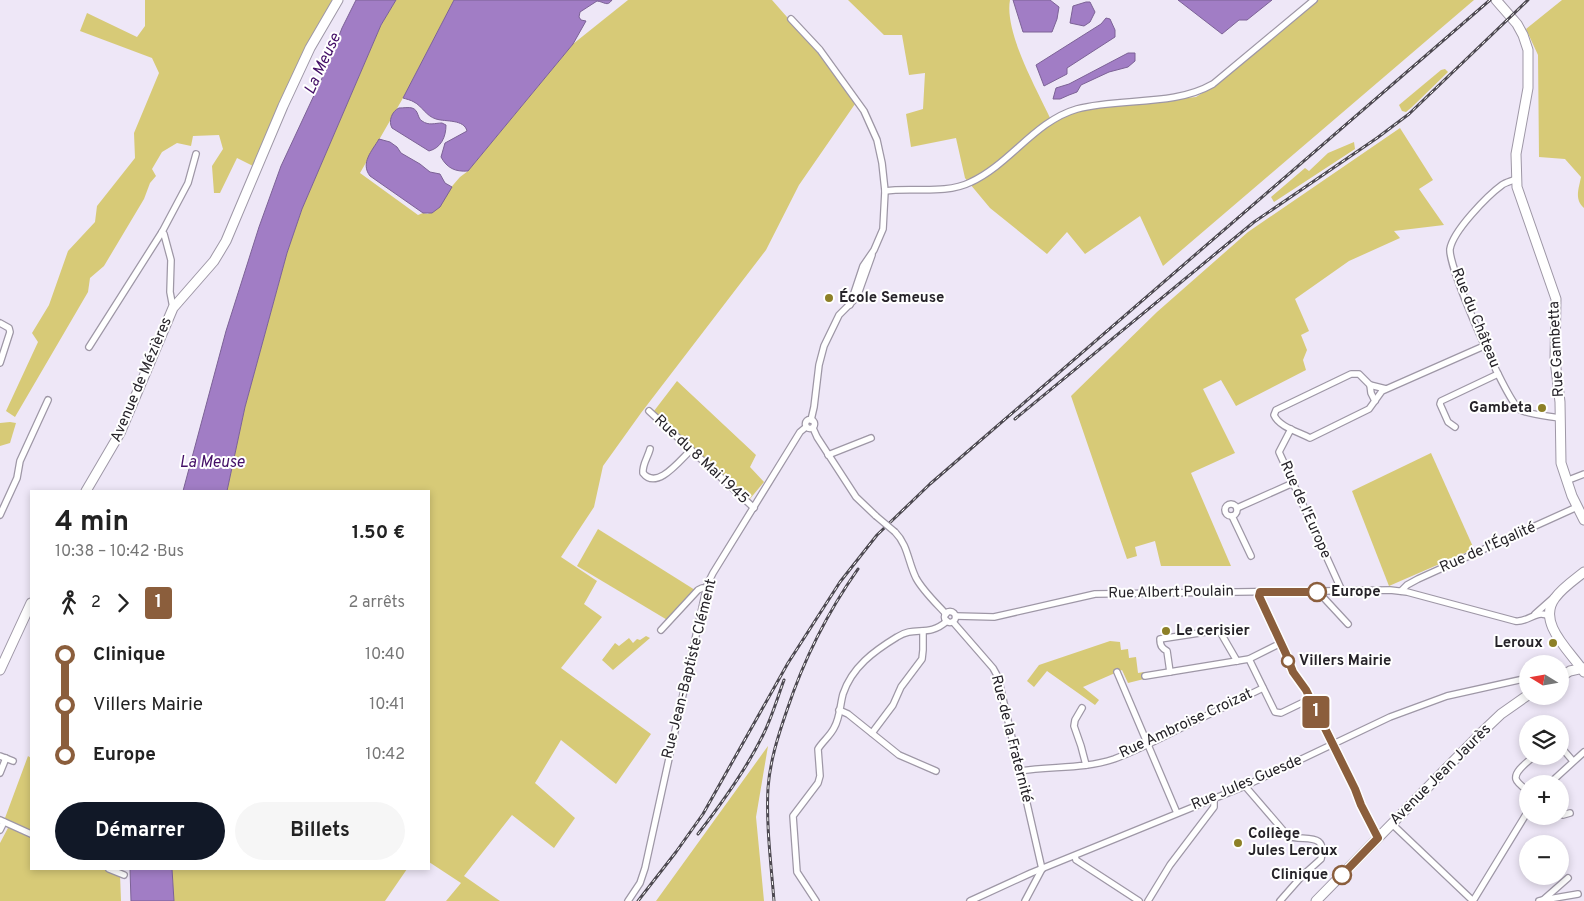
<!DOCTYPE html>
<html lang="fr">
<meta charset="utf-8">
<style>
body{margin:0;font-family:Overpass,sans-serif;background:#f6f6f6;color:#222;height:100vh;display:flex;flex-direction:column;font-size:19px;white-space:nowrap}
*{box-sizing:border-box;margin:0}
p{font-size:16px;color:#767676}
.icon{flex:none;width:28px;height:28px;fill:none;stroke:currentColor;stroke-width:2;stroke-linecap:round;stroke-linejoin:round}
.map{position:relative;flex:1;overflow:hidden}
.side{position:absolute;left:30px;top:490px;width:400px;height:380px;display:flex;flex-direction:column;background:#fff;border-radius:0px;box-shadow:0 2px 8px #0003}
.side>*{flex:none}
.badge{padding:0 10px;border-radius:4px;font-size:18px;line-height:32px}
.needle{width:32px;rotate:281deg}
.buttons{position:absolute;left:1519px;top:655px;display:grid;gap:10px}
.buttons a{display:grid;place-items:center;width:50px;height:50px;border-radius:50%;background:#fff;box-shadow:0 2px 8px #0003;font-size:25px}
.map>.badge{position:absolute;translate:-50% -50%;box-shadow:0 0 0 2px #fff}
.legs{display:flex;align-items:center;gap:8px;height:55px;padding:0 25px;font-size:16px}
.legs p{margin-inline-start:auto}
.head{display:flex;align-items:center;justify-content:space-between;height:85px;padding:0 25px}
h1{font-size:28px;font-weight:700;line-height:38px}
.button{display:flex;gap:10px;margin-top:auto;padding:10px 25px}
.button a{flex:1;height:58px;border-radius:30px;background:#111827;color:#fff;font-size:20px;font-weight:700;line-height:58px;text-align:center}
.button a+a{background:#f6f6f6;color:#222}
ul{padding:0 25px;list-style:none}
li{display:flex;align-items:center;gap:18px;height:50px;font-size:19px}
li i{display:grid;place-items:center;width:8px;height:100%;margin:0 6px;background:currentColor}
li i::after{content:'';width:12px;height:12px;margin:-6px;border:4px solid;border-radius:50%;background:#fff}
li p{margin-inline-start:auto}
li:first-child i{background:linear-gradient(#0000 50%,currentColor 0)}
li:last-child i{background:linear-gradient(currentColor 50%,#0000 0)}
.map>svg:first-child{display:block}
</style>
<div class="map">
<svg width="1584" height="901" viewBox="0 0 1584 901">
<rect width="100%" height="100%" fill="#eee7f7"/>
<g fill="#d7ca77">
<path d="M 145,0 L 333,0 C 300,53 277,109 253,166 L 237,158 L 220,193 L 214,193 L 212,166 L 223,149 L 219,135 L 193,136 L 191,146 L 177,143 L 162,152 L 152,169 L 156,176 L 150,183 L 144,199 L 104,266 L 90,278 L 88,292 L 15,417 L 6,411 L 38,342 L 32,333 L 49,305 L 68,251 L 95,222 L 97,206 L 135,158 L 134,133 L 159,73 L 152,58 L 80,31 L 87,13 L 137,37 L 145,26 Z"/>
<path d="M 396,0 L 454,0 L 403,98 L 360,173 L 418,215 L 423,213 L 428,214 L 460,177 L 468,171 L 573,44 L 628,0 L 772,0 L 823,58 L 855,104 L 799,185 L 766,250 L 641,413 L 603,466 L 594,507 L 561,557 L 597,581 L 584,604 L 602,617 L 561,668 L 651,734 L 616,784 L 561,740 L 535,783 L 575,818 L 554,848 L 512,815 L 464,876 L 500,901 L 446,901 L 461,883 L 429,862 L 429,491 L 227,491 L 245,407 L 287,253 L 302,209 L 381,25 Z"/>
<path d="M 848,0 L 1010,0 C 1004,33 1038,91 1052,122 L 1078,109 L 1196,97 L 1223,80 L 1318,0 L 1474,0 L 1163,266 L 1140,216 L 1085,254 L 1067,232 L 1047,254 L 990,208 L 965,178 L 956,138 L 911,147 L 906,114 L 923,109 L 925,73 L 909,75 L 902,35 L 884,35 Z"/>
<path d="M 1562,0 L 1584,0 L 1584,208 C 1574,199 1579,188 1581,177 L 1565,159 L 1539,157 L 1538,55 L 1526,29 Z"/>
<path d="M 1445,69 L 1448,72 L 1412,107 L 1406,112 L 1402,111 L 1399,105 L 1441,70 Z"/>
<path d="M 1400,128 L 1433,180 L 1419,189 L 1444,225 L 1394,231 L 1400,238 L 1349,261 L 1295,299 L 1309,331 L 1301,335 L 1307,350 L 1303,360 L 1306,370 L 1236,406 L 1221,380 L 1203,389 L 1235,453 L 1191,473 L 1231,566 L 1161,566 L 1155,541 L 1135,547 L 1137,556 L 1127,559 L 1071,396 L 1157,312 L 1248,232 Z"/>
<path d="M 1354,142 L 1355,149 L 1274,202 L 1271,197 L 1305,168 L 1309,171 L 1328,153 Z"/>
<path d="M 677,381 L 756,455 L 750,467 L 764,482 L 749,500 L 654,411 Z"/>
<path d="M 10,422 L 16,423 L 10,443 L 0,446 L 0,423 Z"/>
<path d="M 1431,453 L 1474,549 L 1389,586 L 1352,491 Z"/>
<path d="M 598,529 L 695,590 L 669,621 L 577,566 Z"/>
<path d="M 646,636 L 650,638 L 613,670 L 602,660 L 615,643 L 619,646 L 629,638 L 633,643 L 637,639 L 640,640 Z"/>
<path d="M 1110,641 L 1120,642 L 1121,650 L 1128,649 L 1129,658 L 1136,657 L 1138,673 L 1144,672 L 1144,679 L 1128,683 L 1122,670 L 1083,687 L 1099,700 L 1095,705 L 1047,671 L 1034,687 L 1027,681 L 1039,665 Z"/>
<path d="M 768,746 L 756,817 L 764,901 L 656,901 Z"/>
<path d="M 28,756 L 31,758 L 31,869 L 109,869 L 120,874 L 121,901 L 0,901 L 0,843 L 9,826 L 5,818 Z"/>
<path d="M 172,869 L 407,869 L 385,901 L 174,901 Z"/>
</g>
<g fill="#a17dc5" stroke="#7c6296">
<path d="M 356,0 L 396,0 L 381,25 L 302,209 L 287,253 L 245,407 L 227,491 L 183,491 L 226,331 L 259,227 L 281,166 L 323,76 L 342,28 Z"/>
<path d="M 454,0 L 612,0 C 607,7 605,2 597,1 L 580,12 L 579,17 L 581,20 L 586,21 L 573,44 L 468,171 C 455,172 447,168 441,157 L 445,143 L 467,131 C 464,119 446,122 436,119 C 426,116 422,106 414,102 C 411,100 406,99 403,98 Z"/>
<path d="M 1013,0 L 1050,0 L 1059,7 L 1057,19 L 1052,32 L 1023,32 Z"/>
<path d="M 1178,0 L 1272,0 L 1247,20 L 1239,20 L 1222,34 Z"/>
<path d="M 1086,2 L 1090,2 L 1095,12 L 1090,22 L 1084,26 L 1070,23 L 1073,6 Z"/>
<path d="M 1106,18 L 1110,19 L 1115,30 L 1115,37 L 1067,68 L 1067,74 L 1044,86 L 1036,65 L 1101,24 Z"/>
<path d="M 1128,53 L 1135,53 L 1135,61 L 1128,67 L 1109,72 L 1081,85 L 1077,92 L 1069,95 L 1060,99 L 1053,99 L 1056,88 L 1069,84 Z"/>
<path d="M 399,108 C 403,108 409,107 412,108 C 419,110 417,118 422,121 C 429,126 435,123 442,123 L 446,125 C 446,137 441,148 429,151 L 392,128 C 388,121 392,111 399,108 Z"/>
<path d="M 379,139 L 390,142 L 397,147 L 401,153 L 420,164 L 430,172 L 440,174 L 445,183 L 452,187 L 440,207 L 432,213 L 423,213 L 370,176 C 360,163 372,151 379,139 Z"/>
<path d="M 130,869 L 172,869 L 174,901 L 131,901 Z"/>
</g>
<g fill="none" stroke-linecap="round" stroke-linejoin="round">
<g stroke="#9e97a6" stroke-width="8">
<g id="street">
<path d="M 791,19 L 820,50 L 864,111 L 877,140 L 882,163 L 885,191 L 883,229 L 874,250 L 863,266 L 850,305"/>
<path d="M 1516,179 C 1512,181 1506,182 1502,185 C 1487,196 1453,231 1450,249 C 1448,267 1504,396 1519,409 C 1527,415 1550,416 1560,418"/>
<path d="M 885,191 C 912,187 945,195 971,182 C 1010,164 1035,121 1077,109 C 1121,97 1173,107 1213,84 L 1314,0"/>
<path d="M 162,232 L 164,234 L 171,260 L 170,292 L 173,308"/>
<path d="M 0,323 L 9,328 L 10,332 L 0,363"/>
<path d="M 89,347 L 162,232 L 188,183 L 196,154"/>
<path d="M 1370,385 L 1371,393 L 1375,401"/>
<path d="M 1386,389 L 1370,385 L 1359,374 L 1351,374 L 1276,410 L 1274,415 C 1279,427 1299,432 1310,438 L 1369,409 L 1382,391 L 1484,346"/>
<path d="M 649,411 L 754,508"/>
<circle cx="810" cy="424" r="4.5"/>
<path d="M 811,420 L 814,407 L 819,365 L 824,346 L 839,315 L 857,297 L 872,255"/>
<path d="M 1455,427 L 1448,422 L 1440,404 L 1441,401 L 1498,374"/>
<path d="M 813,428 L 817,437 L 856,497 L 876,516"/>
<path d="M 1291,429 L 1279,452 L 1342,591"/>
<path d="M 650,449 C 648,457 642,465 643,473 C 657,491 680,460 691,450"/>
<path d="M 828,455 L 871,438"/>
<path d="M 1566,481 L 1584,474"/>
<circle cx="1231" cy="510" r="6"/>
<path d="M 1237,508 L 1293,483"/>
<path d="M 0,515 L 17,478 L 20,461 L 48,400"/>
<path d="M 1232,516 L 1251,556"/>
<path d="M 895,532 C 908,545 908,562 916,578 C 923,591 936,603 946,614"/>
<path d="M 1401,591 L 1407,585 L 1418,579 L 1577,507"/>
<path d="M 1260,592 L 1259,596 L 1286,654 L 1293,673 L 1306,690 L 1355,789 L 1361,805 L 1378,839"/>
<path d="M 1321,592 L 1323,597 L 1348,624"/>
<circle cx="950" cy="617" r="5.5"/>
<path d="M 1535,614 L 1553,598"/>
<path d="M 956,616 L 994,617 L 1095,594 L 1390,590 L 1407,592 L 1515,621 C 1529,623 1535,609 1549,616"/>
<path d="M 953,622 L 993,668 L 998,677 L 1042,869"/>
<path d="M 661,630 L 698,590 L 702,588 L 707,588"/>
<path d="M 1249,659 L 1275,712 L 1281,713 L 1310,699"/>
<path d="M 1117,672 L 1177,813"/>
<path d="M 1170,672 L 1167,651 C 1162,648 1160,646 1160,639 L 1219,630 L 1237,661"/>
<path d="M 1145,676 L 1249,659 L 1281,643"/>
<path d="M 1082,708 L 1075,720 L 1074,726 L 1081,746 L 1086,765"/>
<path d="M 839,710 L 848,714 L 899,755 L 936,771"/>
<path d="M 872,733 L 893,705 L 901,687 L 922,659 L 923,650 L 923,631"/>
<path d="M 1560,746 L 1573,761"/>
<path d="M 0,756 L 13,761"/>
<path d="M 1020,771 C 1052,766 1084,769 1114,759 C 1136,751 1157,740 1177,730 C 1206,716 1234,702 1263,688"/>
<path d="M 0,773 L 6,758"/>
<path d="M 1549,784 L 1584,752"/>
<path d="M 1245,786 L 1288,836 C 1303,842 1328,831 1321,859 L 1302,876 L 1280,901"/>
<path d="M 1528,791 C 1524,788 1517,783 1516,779 C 1514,771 1529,761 1534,756"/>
<path d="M 1560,814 L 1563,815 L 1570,813"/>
<path d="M 0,820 L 31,834"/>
<path d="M 1392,824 L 1473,901"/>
<path d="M 0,830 L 4,822"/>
<path d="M 1075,856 L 1076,860 L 1139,901"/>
<path d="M 109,869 L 124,875"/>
<path d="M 1543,900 L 1578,894"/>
<path d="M 628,901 L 640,883 L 645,868 L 707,585 L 713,573 L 800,432 L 806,427"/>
<path d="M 816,901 L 797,872 L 793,816 L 818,783 L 820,776 L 818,749 C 822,742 830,736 834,728 C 840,718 840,705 843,694 C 852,667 874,651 897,637 C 915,625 928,638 947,621"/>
<path d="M 970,901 L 1031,873 L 1245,786 L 1390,717 L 1447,696 L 1528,678"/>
<path d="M 1025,901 L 1042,869"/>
<path d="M 1148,901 L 1170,865 L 1214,807 L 1214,798"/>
<path d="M 1473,901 L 1528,811"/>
<path d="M 1539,901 L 1543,900 L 1568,878"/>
</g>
</g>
<g stroke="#9e97a6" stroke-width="11">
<g id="secondary">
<path d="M 1496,0 L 1517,24 L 1523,35 L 1528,50 L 1528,88 L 1516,154 L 1517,187 L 1556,299 L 1555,360 L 1560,402 L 1561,463 L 1572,496 L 1584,520"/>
<path d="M 86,491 L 120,433 L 173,308 L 214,261 L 226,241 L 283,106 L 310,48 L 338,0"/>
<path d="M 1584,572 C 1574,580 1562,588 1555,598 C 1536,623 1571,652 1584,672"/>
<path d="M 0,670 L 31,603"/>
<path d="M 1560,677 L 1570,671 L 1584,668"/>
<path d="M 1316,901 L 1481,733 L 1501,714 L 1528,695"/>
</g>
</g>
<use href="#street" stroke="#fff" stroke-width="5.5"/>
<use href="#secondary" stroke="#fff" stroke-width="9"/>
<g stroke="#4d4951" stroke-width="3">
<g id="rail">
<path d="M 1015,419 L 1254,222 L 1377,138 L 1409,114 L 1528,0"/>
<path d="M 698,834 C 722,803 746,770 763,735 C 772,717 777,699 784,680"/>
<path d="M 638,901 L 676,852 L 703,814 L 788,663 L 840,582 L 877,535 L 930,484 L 1490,0"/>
<path d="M 774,901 C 771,863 766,825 768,788 C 770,761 778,736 787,710 C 804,659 827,613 858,569"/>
</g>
</g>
<use href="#rail" stroke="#fff" stroke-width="1" stroke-dasharray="4" stroke-linecap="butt"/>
<g stroke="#9e97a6" stroke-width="8" stroke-linecap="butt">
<path id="street-bridge" d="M 876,516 L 895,532"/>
</g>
<use href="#street-bridge" stroke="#fff" stroke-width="5.5"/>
</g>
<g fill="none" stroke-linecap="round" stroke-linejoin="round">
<g stroke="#fff" stroke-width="11">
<path id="line-1" d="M 1317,592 L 1260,592 L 1259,596 L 1286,654 L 1293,672 L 1306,690 L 1355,789 L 1361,805 L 1378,838 L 1342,875"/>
</g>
<use href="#line-1" stroke="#8b5e3c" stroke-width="8"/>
</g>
<g fill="#8d8027" stroke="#fff" stroke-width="2">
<circle cx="829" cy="298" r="5"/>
<circle cx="1542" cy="408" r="5"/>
<circle cx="1166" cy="631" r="5"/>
<circle cx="1553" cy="643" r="5"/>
<circle cx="1238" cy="843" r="5"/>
</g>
<g fill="#fff" stroke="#8b5e3c" stroke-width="2.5">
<circle cx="1317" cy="592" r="9"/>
<circle cx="1288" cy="661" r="6"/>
<circle cx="1342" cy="875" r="9"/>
</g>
<g text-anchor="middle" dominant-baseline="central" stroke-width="4" stroke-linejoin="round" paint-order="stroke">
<g font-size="15" font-weight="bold" fill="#262329" stroke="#fff" text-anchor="start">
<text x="839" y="298">École Semeuse</text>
<text x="1532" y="408" text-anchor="end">Gambeta</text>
<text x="1176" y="631">Le cerisier</text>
<text x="1543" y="643" text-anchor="end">Leroux</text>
<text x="1248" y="834">Collège<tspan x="1248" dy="17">Jules Leroux</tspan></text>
</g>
<g font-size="15" fill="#262329" stroke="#fff">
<text transform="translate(1475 318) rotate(68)">Rue du Château</text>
<text transform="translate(1557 349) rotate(-93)">Rue Gambetta</text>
<text transform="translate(142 380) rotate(-67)">Avenue de Mézières</text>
<text transform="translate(701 460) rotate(43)">Rue du 8 Mai 1945</text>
<text transform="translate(1305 510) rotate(66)">Rue de l'Europe</text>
<text transform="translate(1488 548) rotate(-24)">Rue de l'Égalité</text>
<text transform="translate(1171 593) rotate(-1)">Rue Albert Poulain</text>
<text transform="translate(690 669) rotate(-76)">Rue Jean-Baptiste Clément</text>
<text transform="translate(1186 724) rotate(-25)">Rue Ambroise Croizat</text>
<text transform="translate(1011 739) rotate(76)">Rue de la Fraternité</text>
<text transform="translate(1441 775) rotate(-45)">Avenue Jean Jaurès</text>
<text transform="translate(1247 783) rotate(-23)">Rue Jules Guesde</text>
</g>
<g font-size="15" font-weight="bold" fill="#262329" stroke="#fff" text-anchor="start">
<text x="1331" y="592">Europe</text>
<text x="1299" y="661">Villers Mairie</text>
<text x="1328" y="875" text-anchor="end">Clinique</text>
</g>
<g font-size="16" font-style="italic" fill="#440f67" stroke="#fff">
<text transform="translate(323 64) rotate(-65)">La Meuse</text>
<text x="212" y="463">La Meuse</text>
</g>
</g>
</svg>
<div class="buttons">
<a><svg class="needle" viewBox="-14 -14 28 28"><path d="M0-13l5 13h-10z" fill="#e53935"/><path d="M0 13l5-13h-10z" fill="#767676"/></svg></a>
<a><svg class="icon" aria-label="layers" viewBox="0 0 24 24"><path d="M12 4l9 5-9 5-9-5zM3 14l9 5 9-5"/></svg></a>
<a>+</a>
<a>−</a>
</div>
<b class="badge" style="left:1316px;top:712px;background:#8b5e3c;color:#fff">1</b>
<section class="side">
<div class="head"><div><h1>4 min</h1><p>10:38 – 10:42 · Bus</p></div><b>1.50 €</b></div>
<div class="legs"><svg class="icon" aria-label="walk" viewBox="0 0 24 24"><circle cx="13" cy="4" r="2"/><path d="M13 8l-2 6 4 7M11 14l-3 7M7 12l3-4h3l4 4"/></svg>2<svg class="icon" aria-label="forward" viewBox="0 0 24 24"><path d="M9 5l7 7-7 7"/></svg><b class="badge" style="background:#8b5e3c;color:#fff">1</b><p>2 arrêts</p></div>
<ul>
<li><i style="color:#8b5e3c"></i><b>Clinique</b><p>10:40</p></li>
<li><i style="color:#8b5e3c"></i><span>Villers Mairie</span><p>10:41</p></li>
<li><i style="color:#8b5e3c"></i><b>Europe</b><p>10:42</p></li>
</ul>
<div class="button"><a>Démarrer</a><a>Billets</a></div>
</section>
</div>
